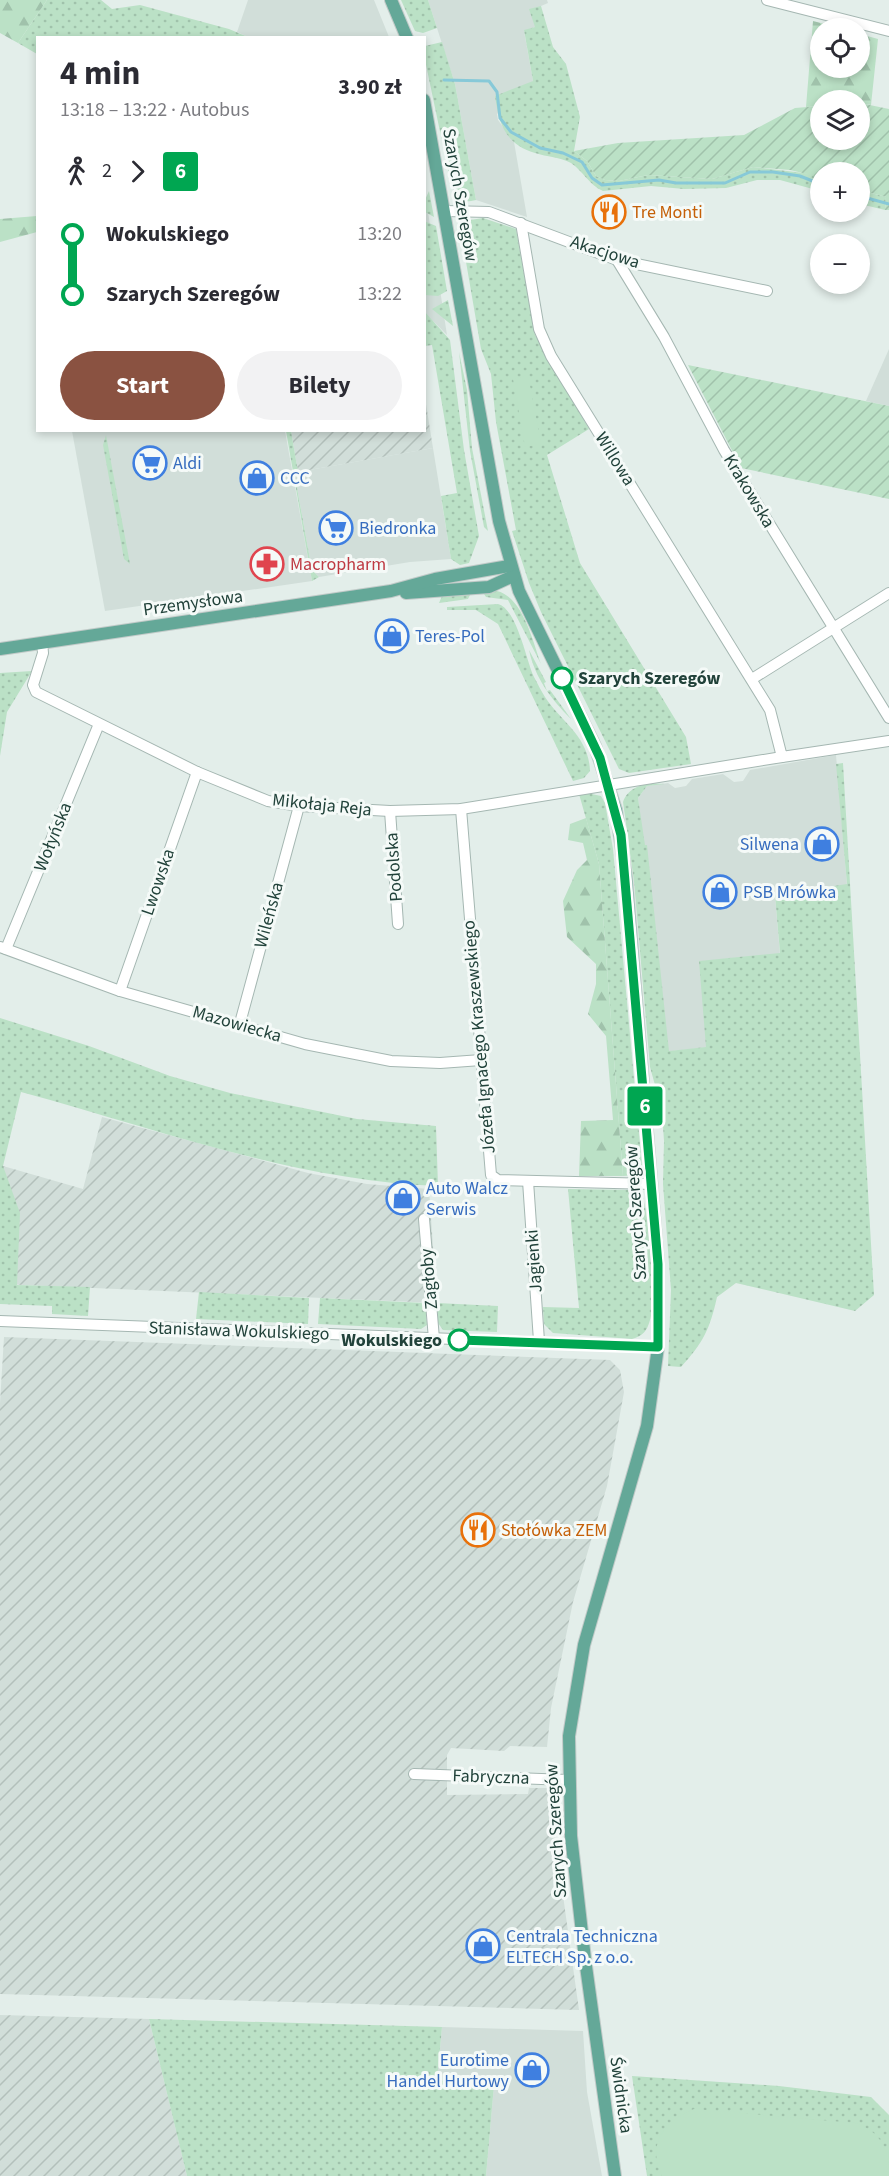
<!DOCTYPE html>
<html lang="pl">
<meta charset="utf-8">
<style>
body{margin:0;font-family:"Source Sans 3",sans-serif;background:#f2f2f3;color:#2b2b33;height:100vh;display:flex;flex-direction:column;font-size:22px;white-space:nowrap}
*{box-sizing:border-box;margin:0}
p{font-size:20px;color:#7c7c81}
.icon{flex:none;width:33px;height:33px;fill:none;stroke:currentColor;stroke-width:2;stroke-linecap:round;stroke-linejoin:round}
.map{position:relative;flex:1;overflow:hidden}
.drawer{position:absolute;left:36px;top:36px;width:390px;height:396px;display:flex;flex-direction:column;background:#fff;border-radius:0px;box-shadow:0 3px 9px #0003}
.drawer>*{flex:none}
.badge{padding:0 12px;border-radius:4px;font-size:21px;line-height:39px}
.fabs{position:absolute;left:810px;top:18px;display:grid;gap:12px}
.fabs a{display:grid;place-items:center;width:60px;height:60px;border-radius:50%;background:#fff;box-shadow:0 3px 9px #0003;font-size:30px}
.map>.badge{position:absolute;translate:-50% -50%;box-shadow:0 0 0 3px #fff}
.legs{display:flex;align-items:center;gap:9px;height:66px;padding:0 24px;font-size:20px}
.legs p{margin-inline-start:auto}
.overview{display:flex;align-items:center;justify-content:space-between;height:102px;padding:0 24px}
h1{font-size:33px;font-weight:700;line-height:45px}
.button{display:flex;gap:12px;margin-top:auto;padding:12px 24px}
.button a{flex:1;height:69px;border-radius:36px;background:#8a5241;color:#fff;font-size:24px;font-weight:700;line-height:69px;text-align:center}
.button a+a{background:#f2f2f3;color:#2b2b33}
ul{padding:0 24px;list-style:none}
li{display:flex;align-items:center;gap:21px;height:60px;font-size:22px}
li i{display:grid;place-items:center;width:9px;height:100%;margin:0 8px;background:currentColor}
li i::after{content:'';width:15px;height:15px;margin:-8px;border:4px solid;border-radius:50%;background:#fff}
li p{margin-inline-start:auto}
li:first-child i{background:linear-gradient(#0000 50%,currentColor 0)}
li:last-child i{background:linear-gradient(currentColor 50%,#0000 0)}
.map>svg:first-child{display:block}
</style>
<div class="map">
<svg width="889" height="2176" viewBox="0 0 889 2176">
<defs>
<pattern id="industrial-furrows" width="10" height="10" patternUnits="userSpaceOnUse" patternTransform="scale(1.5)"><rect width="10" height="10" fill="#d1ded9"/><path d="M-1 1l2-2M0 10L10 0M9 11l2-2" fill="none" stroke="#b3c0bb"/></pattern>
<pattern id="grass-dots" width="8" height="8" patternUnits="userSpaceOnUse" patternTransform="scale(1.5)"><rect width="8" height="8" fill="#bbe1c6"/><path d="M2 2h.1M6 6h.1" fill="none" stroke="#a0c2ab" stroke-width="1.8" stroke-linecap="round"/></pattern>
<pattern id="forest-firs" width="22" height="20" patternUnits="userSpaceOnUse" patternTransform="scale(1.5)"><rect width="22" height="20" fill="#bbe1c6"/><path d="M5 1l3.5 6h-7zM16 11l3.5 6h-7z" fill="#a0c2ab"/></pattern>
<pattern id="garden-furrows" width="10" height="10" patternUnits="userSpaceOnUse" patternTransform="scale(1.5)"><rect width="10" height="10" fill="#bbe1c6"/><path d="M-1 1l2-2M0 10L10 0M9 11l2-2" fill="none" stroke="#a0c2ab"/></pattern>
</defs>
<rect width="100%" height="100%" fill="#e3eeea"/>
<g fill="#d1ded9">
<path d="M 248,0 L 374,0 L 389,37 L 248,37 L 237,32 Z"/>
<path d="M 428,0 L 547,0 L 548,3 L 541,6 L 535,27 L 524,31 L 533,81 L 497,114 L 498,120 L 514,142 L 527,217 L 476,200 L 455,84 Z"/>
<path d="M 424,186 L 447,335 L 429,317 L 425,317 Z"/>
<path d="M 889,349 L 889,406 L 866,401 Z"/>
<path d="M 72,431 L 285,431 L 312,581 L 105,611 Z"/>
<path d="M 433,448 L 451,559 L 410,562 L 319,577 L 312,570 L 295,477 L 298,472 Z"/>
<path d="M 836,755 L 847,885 L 775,895 L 787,1039 L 663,1052 L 638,798 L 647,786 L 668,783 L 675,788 L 686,786 L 692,779 L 723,774 L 734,782 L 743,781 L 750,770 Z"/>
<path d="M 442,2027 L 583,2031 L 587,2092 L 602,2176 L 486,2176 L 494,2085 L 437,2080 Z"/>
</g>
<g fill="url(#industrial-furrows)">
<path d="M 425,398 L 433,448 L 298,472 L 291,431 L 424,430 Z"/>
<path d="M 102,1117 L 308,1173 L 367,1184 L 429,1189 L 437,1303 L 1,1284 L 3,1166 L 83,1189 Z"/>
<path d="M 4,1337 L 610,1360 L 620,1370 L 624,1392 L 607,1486 L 573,1602 L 551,1708 L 547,1747 L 510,1746 L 504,1751 L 451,1748 L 447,1755 L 447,1795 L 528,1794 L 529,1788 L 548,1788 L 579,2010 L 0,1994 L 0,1403 Z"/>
<path d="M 0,2015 L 149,2019 L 187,2176 L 0,2176 Z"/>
</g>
<g fill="url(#grass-dots)">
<path d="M 47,0 L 101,0 L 112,9 L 140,5 L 229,29 L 248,37 L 38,38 L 37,54 L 18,43 Z"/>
<path d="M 401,0 L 428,0 L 437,28 L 423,33 L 415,31 Z"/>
<path d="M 541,6 L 553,47 L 566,64 L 580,117 L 574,151 L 587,161 L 596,176 L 605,180 L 619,181 L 648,175 L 712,179 L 753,167 L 812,174 L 820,177 L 820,191 L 780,180 L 757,180 L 726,188 L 684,189 L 651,186 L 603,191 C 589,185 583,171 571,163 C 560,157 547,157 535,153 C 505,144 499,124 495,96 L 533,81 L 524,30 L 535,27 L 529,9 Z"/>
<path d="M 442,42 L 455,84 L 476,200 C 460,204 456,199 451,184 L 425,60 L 425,46 Z"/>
<path d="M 860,190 L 886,197 L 885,210 L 860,204 Z"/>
<path d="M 429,191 L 434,217 L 425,212 L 425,200 Z"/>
<path d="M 483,218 L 516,229 L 535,335 L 589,429 L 547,455 L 580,563 L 686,737 L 691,764 L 629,773 L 619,769 L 541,612 L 529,583 L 512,531 L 516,530 L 496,422 L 491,374 L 481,349 L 460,227 L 464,221 Z"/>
<path d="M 424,221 L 436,226 L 447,291 L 438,296 L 425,295 Z"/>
<path d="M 448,300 L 453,326 L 432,309 Z"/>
<path d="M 425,312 L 450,340 L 464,450 L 479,536 L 469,563 L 460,565 L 451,559 L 441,496 L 457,493 L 432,345 L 425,346 Z"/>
<path d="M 459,352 L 467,390 L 472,448 L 488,531 L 484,527 L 470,451 Z"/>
<path d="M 286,431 L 291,431 L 298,472 L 295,477 L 312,570 L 319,577 L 312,581 Z"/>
<path d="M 106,435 L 130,564 L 124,559 L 103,445 Z"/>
<path d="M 497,591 C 523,597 533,642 541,664 L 508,600 L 486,597 L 484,594 Z"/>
<path d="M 471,593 L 468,599 L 439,603 L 442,596 Z"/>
<path d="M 498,604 C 517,609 526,660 534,677 C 538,684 541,691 545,697 C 561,722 589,736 590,771 L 584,778 L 573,781 L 498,624 L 476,610 L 447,610 L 447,607 Z"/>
<path d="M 529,650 L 546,682 L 544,683 L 547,691 L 550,690 L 571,719 C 551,699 535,678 529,650 Z"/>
<path d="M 32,671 L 7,712 L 0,756 L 0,673 Z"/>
<path d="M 843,763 L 874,1295 L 855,1311 L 736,1283 L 717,1297 C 710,1329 703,1343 681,1367 L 668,1366 L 671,1290 L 663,1184 L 664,1141 L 661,1097 L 658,1096 L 650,1067 L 634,882 L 623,802 C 629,785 648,782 665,784 L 647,786 L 638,798 L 645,845 L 647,845 L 669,1051 L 706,1047 L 699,961 L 780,953 L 775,895 L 847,884 L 836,764 Z"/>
<path d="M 587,793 L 601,796 L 605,803 L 613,849 L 642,1166 L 639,1175 L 623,1176 L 599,864 L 579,794 Z"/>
<path d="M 0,1018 L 89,1046 L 170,1076 L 230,1093 L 357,1119 L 436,1126 L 438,1186 C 295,1181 158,1129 21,1092 L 3,1166 L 20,1213 L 17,1285 L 90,1287 L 88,1316 L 52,1314 L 52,1306 L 0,1304 Z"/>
<path d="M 568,1189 L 635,1190 L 642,1195 C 649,1212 656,1304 650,1320 C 647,1331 643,1336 632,1339 L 553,1333 L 544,1324 L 543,1307 L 579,1308 Z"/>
<path d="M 199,1292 L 309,1298 L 308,1324 L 196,1319 Z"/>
<path d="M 320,1298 L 425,1303 L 427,1325 L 421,1329 L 318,1324 Z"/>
<path d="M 437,1303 L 498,1306 L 497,1332 L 443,1330 L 438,1323 Z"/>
<path d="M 149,2019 L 442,2027 L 437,2080 L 494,2085 L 486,2176 L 187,2176 Z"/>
<path d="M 632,2076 L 779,2086 L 871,2097 L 889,2115 L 889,2176 L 647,2176 Z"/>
</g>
<g fill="url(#forest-firs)">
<path d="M 0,0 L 47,0 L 18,43 L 0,33 Z"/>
<path d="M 813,21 L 840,28 L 820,28 L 820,68 L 860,68 L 860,34 L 878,39 L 871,105 L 860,103 L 860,100 L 820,100 L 820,106 L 806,107 Z"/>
<path d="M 37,216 L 37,232 L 0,242 L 0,219 Z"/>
<path d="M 586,818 L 599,864 L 623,1176 L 579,1176 L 581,1121 L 613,1120 L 606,1036 L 588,1014 L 596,984 L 596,964 L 567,937 L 563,901 L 577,870 L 587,860 L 583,843 L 568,840 L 570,824 Z"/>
</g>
<g fill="#bbe1c6">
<path d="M 528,375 L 541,444 L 525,447 L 513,379 Z"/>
<path d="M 694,2109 L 855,2123 C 881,2132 889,2149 889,2176 L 662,2176 C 646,2143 665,2121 694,2109 Z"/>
</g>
<g fill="url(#garden-furrows)">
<path d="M 860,103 L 889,109 L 889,210 L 885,210 L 886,197 L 860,190 L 860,172 L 820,172 L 820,177 L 790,170 L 753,167 L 712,179 L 648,175 L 619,181 L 605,180 L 596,176 L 587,161 L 574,151 L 618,143 L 744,135 L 795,108 L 820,106 L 820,140 L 860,140 Z"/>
<path d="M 688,365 L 889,406 L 889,499 L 741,468 Z"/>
</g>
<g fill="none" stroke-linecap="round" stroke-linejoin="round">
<g stroke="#87c9d8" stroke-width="3">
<path d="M 444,80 L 489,81 L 497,92 L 500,118 L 511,132 L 540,148 L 563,153 L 582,162 L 592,178 L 602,185 L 659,180 L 676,183 L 725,183 L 750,172 L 773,172 L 800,176 L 820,184"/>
<path d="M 860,196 L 889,204"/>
</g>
<g stroke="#a5b7b2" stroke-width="12">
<g id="minor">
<path d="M 767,0 L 889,31"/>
<path d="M 445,211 L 489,212 L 617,260 L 767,291"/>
<path d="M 521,223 L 539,329 L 551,356 L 770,710 L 782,757 L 889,741"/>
<path d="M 617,260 L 664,337 L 724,450 L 889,718"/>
<path d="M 42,642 L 43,653 L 33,685 L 36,692 L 197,772 L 268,801 L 299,806 L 390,811 L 461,809 L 782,757"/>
<path d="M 752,679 L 889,593"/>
<path d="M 461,809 L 491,1175 L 498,1180 L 652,1184"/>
<path d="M 390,811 L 398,924"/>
<path d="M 0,947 L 120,991 L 305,1044 L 391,1061 L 440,1063 L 481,1060"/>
<path d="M 6,949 L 99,724"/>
<path d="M 120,991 L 197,772"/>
<path d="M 240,1023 L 299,806"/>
<path d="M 528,1181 L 539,1341"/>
<path d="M 424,1219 L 434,1339"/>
<path d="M 0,1321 L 658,1347"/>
<path d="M 414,1774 L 568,1780"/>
</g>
</g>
<g stroke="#c1cac8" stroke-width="14">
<g id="major">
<path d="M 391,0 L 407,38"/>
<path d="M 424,100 L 499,521 L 519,591 L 595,746 L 616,810 L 626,877 L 658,1264 L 658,1347 L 647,1426 L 584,1645 L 569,1736 L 571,1836 L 585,1959 L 615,2176"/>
<path d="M 406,593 L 489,587 L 513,576"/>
<path d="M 0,649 L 391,591 L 435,579 L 509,566"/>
</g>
</g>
<use href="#minor" stroke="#fff" stroke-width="10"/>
<use href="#major" stroke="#64a898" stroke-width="12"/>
</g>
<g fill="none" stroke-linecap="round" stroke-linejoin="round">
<g stroke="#fff" stroke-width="14">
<path id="line-1" d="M 459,1340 L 658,1347 L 658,1264 L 621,835 L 600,758 L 562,678"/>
</g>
<use href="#line-1" stroke="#00a651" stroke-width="9"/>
</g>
<defs>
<g id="restaurant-ring" transform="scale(1.725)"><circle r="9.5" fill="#f5faf8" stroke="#e8710a" stroke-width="1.5"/><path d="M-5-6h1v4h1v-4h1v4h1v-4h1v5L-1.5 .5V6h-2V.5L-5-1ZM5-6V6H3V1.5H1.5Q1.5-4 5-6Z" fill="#e8710a"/></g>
<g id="supermarket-ring" transform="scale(1.725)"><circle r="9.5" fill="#f5faf8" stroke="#3f7fe0" stroke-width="1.5"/><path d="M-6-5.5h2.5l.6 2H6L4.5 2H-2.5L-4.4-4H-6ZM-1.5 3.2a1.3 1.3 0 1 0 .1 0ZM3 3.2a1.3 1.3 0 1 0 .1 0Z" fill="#3f7fe0"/></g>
<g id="shop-ring" transform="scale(1.725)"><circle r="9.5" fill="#f5faf8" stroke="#3f7fe0" stroke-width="1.5"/><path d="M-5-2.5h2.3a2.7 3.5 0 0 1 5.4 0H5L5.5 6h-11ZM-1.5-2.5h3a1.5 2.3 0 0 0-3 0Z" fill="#3f7fe0"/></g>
<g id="pharmacy-ring" transform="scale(1.725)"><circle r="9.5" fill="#f5faf8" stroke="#e0444e" stroke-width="1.5"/><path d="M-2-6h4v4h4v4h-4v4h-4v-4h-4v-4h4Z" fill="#e0444e"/></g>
</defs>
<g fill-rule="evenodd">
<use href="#restaurant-ring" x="609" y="212"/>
<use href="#supermarket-ring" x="150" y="463"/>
<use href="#shop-ring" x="257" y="478"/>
<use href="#supermarket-ring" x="336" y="528"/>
<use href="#pharmacy-ring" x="267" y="564"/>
<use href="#shop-ring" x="392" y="636"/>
<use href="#shop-ring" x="822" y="844"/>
<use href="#shop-ring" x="720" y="892"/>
<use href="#shop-ring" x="403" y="1198"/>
<use href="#restaurant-ring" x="478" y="1530"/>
<use href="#shop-ring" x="483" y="1946"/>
<use href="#shop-ring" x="532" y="2070"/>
</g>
<g fill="#fff" stroke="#00a651" stroke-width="3">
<circle cx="562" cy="678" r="10"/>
<circle cx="459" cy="1340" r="10"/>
</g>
<g text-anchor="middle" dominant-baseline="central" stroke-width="6" stroke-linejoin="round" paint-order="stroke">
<g font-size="18" fill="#21423a" stroke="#f5faf8">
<text transform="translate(460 195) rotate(80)">Szarych Szeregów</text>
<text transform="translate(605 252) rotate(18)">Akacjowa</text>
<text transform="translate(615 459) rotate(58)">Willowa</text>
<text transform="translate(749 491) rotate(59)">Krakowska</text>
<text transform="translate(193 603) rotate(-8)">Przemysłowa</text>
<text transform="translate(322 805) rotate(6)">Mikołaja Reja</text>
<text transform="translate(53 837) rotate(-68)">Wołyńska</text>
<text transform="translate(394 867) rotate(-94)">Podolska</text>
<text transform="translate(158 882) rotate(-71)">Lwowska</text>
<text transform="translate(269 915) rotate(-75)">Wileńska</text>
<text transform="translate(237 1024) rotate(16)">Mazowiecka</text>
<text transform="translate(479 1037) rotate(-95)">Józefa Ignacego Kraszewskiego</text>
<text transform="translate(636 1213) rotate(-94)">Szarych Szeregów</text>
<text transform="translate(534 1261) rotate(-94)">Jagienki</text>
<text transform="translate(429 1279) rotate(-95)">Zagłoby</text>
<text transform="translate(239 1331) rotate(2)">Stanisława Wokulskiego</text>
<text transform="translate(491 1777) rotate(2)">Fabryczna</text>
<text transform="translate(556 1831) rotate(-94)">Szarych Szeregów</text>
<text transform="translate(621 2095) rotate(82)">Świdnicka</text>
</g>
<g font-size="18" fill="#c56008" stroke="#f5faf8" text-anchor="start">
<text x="632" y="212">Tre Monti</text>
<text x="501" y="1530">Stołówka ZEM</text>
</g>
<g font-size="18" fill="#366cbe" stroke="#f5faf8" text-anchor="start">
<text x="173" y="463">Aldi</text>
<text x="280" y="478">CCC</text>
<text x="359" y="528">Biedronka</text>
<text x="415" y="636">Teres-Pol</text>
<text x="799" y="844" text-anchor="end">Silwena</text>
<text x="743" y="892">PSB Mrówka</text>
<text x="426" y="1188">Auto Walcz<tspan x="426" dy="21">Serwis</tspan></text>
<text x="506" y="1936">Centrala Techniczna<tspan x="506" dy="21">ELTECH Sp. z o.o.</tspan></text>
<text x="509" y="2060" text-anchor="end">Eurotime<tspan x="509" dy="21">Handel Hurtowy</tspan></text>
</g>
<g font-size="18" fill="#be3a42" stroke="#f5faf8" text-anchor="start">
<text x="290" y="564">Macropharm</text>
</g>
<g font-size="18" font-weight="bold" fill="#21423a" stroke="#f5faf8" text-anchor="start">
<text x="578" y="678">Szarych Szeregów</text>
<text x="442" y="1340" text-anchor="end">Wokulskiego</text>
</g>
</g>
</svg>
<div class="fabs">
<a><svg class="icon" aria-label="locate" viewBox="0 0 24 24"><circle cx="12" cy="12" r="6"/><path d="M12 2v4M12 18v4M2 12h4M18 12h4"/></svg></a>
<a><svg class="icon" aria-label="layers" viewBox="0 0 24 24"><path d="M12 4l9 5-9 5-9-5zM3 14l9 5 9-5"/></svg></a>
<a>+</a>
<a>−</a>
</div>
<b class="badge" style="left:645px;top:1106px;background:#00a651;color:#fff">6</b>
<section class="drawer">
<div class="overview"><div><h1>4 min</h1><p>13:18 – 13:22 · Autobus</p></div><b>3.90 zł</b></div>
<div class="legs"><svg class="icon" aria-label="walk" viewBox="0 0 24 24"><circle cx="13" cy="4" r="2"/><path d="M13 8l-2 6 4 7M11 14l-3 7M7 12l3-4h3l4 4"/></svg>2<svg class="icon" aria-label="forward" viewBox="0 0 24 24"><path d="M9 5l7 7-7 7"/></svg><b class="badge" style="background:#00a651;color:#fff">6</b></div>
<ul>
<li><i style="color:#00a651"></i><b>Wokulskiego</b><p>13:20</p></li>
<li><i style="color:#00a651"></i><b>Szarych Szeregów</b><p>13:22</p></li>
</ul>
<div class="button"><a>Start</a><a>Bilety</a></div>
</section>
</div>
